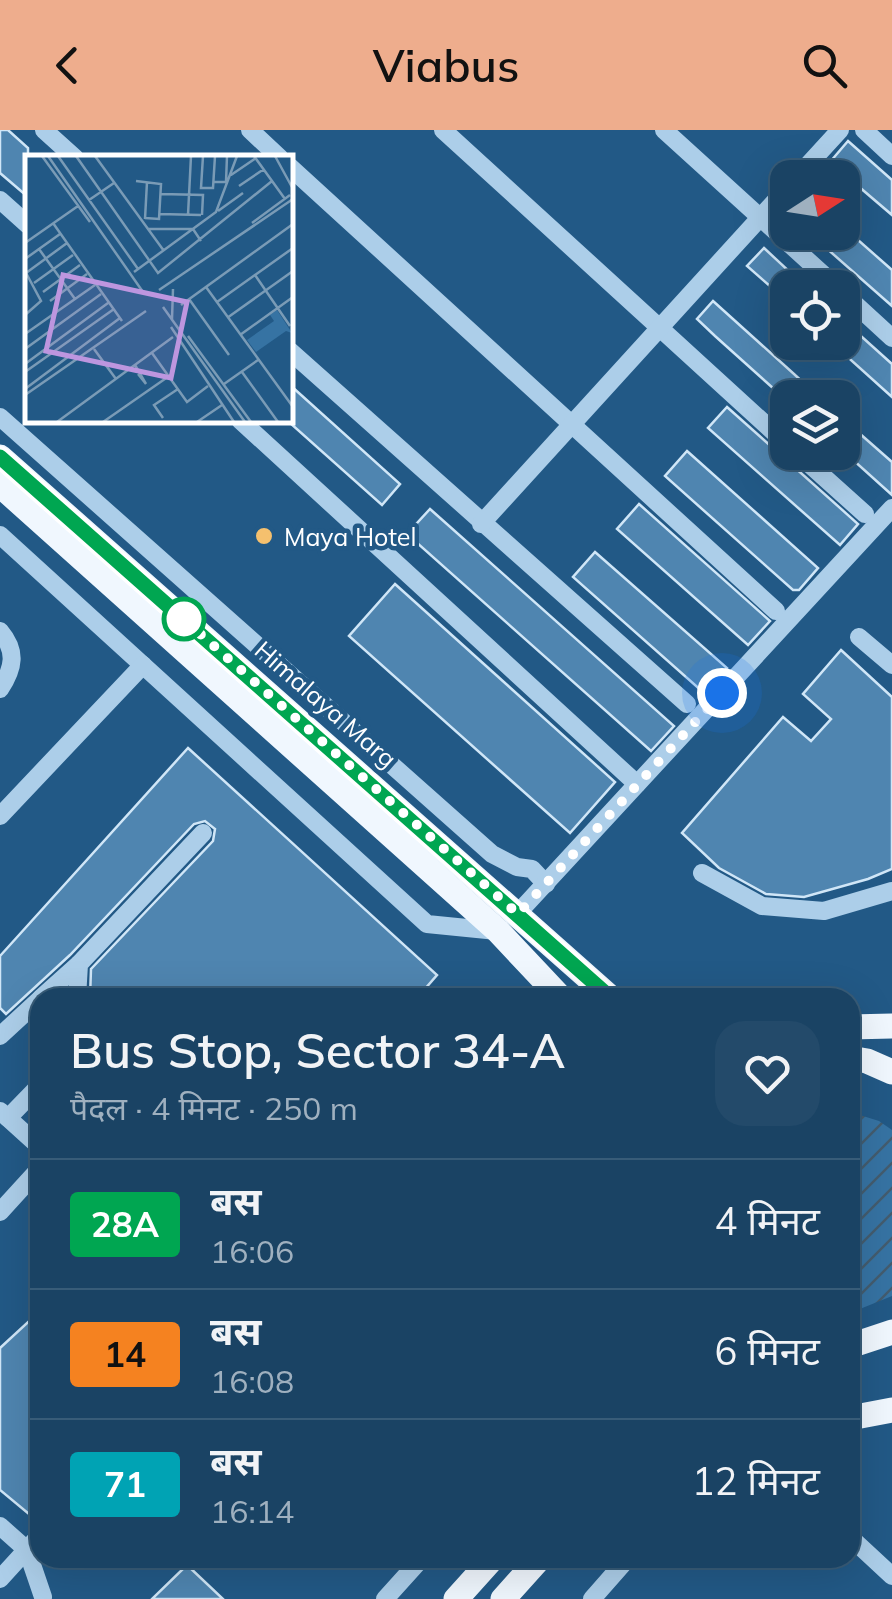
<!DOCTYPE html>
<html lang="hi">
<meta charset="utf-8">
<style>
body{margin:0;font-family:Mulish,"Noto Sans Devanagari",sans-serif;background:#234a6a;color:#f1f3f6;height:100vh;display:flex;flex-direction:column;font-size:38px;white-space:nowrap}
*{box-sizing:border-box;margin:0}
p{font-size:32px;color:#9fb0bf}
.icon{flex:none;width:55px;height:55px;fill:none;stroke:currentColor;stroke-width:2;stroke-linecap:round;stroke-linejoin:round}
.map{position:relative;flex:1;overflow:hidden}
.panel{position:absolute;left:30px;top:858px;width:830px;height:580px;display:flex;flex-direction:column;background:#1a4364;border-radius:30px;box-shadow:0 10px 40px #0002,0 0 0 2px #385c78}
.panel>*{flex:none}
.badge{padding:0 20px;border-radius:8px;font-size:35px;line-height:65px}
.needle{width:65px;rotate:78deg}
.controls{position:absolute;left:770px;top:30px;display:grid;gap:20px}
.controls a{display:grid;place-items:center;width:90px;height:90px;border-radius:20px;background:#1a4364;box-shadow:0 10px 40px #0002,0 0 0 2px #385c78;font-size:50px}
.you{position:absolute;width:50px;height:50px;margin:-25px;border:8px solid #fff;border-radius:50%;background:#1a73e8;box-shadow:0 0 0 15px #1a73e833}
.map>.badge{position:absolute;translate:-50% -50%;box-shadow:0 0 0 5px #fff}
.round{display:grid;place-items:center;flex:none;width:105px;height:105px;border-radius:30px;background:#234a6a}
.overview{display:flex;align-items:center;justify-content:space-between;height:170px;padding:0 40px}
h1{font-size:48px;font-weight:600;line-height:75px}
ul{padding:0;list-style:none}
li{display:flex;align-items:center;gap:30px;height:130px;padding:0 40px;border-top:2px solid #385c78}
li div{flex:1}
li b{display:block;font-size:38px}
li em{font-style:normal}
li .badge{min-width:110px;font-weight:700;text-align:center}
header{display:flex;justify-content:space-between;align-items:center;height:130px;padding:0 40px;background:#eead8d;color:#111;font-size:45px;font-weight:600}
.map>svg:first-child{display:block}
</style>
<header><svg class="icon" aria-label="back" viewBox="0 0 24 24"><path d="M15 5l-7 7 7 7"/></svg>Viabus<svg class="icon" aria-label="search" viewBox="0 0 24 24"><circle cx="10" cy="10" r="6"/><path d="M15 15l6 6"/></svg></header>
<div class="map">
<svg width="892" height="1469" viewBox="0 0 892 1469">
<defs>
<pattern id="garden-furrows" width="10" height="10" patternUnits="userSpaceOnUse" patternTransform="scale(2.5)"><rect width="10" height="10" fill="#3673a3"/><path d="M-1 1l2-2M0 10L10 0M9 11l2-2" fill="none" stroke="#435c6f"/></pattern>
</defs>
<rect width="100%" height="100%" fill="#225986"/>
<path fill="url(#garden-furrows)" d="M 850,982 L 879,991 L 892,1000 L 892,1166 L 850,1183 Z"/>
<g fill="#4f85b0" stroke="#d0e6f7" stroke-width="2.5">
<path d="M 0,0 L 8,0 L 28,18 L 28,67 L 0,43 Z"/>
<path d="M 848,11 L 892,50 L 892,85 L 830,32 Z"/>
<path d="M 808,102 L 849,102 L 892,140 L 892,176 Z"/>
<path d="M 764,118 L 807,158 L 788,158 L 788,172 L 747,136 Z"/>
<path d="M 713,171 L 794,244 L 820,268 L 784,268 L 715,206 L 697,189 Z"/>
<path d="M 842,189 L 892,234 L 892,267 L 842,222 Z"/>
<path d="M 290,255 L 400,354 L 382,375 L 290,293 Z"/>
<path d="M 727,277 L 858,394 L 840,415 L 708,298 Z"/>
<path d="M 842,288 L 892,332 L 892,365 L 842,320 Z"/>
<path d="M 687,321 L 818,438 L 799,460 L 793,460 L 665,346 Z"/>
<path d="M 639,374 L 770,491 L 748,515 L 617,399 Z"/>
<path d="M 430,379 L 674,596 L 651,621 L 407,404 Z"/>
<path d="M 595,422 L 727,538 L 704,563 L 573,447 Z"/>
<path d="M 395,454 L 615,652 L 570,703 L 349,506 Z"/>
<path d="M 841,520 L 892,567 L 892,739 L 868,749 L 804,767 L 766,764 L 719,738 L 682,703 L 783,587 L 811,611 L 831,589 L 803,564 Z"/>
<path d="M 188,618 L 437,845 L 417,868 L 90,868 L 91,839 L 213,711 L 215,699 L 205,691 L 194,694 L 70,825 L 6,884 L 0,878 L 0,826 Z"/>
<path d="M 40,1181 L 40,1372 L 29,1384 L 0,1360 L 0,1218 Z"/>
<path d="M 187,1435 L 223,1469 L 152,1469 Z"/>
</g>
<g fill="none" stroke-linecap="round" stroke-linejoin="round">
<g stroke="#accee9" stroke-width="18">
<path d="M 44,0 L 75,28"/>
<path d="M 250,0 L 280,28"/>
<path d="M 443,0 L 788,315"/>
<path d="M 664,0 L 838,158"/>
<path d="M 864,0 L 892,26"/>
<path d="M 290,37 L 776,481"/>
<path d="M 796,48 L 840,0"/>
<path d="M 0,70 L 28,95"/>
<path d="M 842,162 L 892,208"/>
<path d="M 290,221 L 687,574"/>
<path d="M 0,287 L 492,724 L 517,737 L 532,739 L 546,754"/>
<path d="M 240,290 L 637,654"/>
<path d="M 796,322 L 865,384"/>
<path d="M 481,394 L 788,57"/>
<path d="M 0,405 L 427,794 L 497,801"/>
<path d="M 0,501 C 17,521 14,538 0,559"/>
<path d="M 859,507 L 892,535"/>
<path d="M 0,686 L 143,535"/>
<path d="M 702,743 L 762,776 L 824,781 L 892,761"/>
<path d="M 518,783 L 892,378"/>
<path d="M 41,868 L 79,834"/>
<path d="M 77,868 L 79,834 L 203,703"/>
<path d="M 0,906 L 40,869"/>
<path d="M 0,981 L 40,1017"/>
<path d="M 8,988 L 40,955"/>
<path d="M 0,1082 L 40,1038"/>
<path d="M 0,1396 L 27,1420 L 43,1467"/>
<path d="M 850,1407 L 892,1446"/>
<path d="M 0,1449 L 40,1405"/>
<path d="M 385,1469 L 422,1428"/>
<path d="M 592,1469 L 628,1428"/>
</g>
<g stroke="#f0f7fe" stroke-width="25">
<path d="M 0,327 L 611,868"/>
<path d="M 0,355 L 498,801 L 561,868"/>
<path d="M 850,897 L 892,896"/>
<path d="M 850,928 L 867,931 L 892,942"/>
<path d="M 850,1216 L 892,1202"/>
<path d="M 850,1288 L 892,1280"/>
<path d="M 456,1469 L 493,1428"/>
<path d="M 503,1469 L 540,1428"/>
</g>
</g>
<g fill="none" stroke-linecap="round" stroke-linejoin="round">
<g stroke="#fff" stroke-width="22">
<path id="line" d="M 0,327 L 611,868"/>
</g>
<use href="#line" stroke="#00a651" stroke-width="15"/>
<path stroke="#fff" stroke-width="10" stroke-dasharray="0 18" d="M 184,489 L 172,479 L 518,784 L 722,563"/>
</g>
<circle fill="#f5c06e" stroke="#225986" stroke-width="4" cx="264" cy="406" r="10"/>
<circle fill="#fff" stroke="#00a651" stroke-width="5" cx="184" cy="489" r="20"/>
<g text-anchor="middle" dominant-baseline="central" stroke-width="9" stroke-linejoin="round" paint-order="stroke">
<g font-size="25" fill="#fff" stroke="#225986" text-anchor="start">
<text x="284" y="406">Maya Hotel</text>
</g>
<g font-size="25" fill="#fff" stroke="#225986">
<text transform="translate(326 574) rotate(41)">Himalaya Marg</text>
</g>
</g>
<g transform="translate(25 25)">
<rect width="268" height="268" fill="#225986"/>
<path d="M 252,155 L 267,178 L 261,176 L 231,197 L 222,185 L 249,166 L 245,160 Z" fill="#3673a3"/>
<path fill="none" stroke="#7a9bb6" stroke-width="2.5" d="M 17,1 L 65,67M 23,1 L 118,137M 33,1 L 113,114M 51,1 L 133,118 L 247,26M 70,1 L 139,96M 178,1 L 176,33 L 188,33 L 190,1M 229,1 L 260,44M 250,1 L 268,34M 206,20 L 231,3M 111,26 L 136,29 L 134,64 L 120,63M 189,27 L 201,27 L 202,1M 214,31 L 239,14M 136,39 L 178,40 L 177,60M 64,45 L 89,28M 193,56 L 218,38M 134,59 L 176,60M 163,60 L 166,1M 120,64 L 122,27M 28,68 L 97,166M 227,68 L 265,40M 123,74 L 168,74 L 176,86M 0,88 L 53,51M 14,94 L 50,144M 0,104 L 35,79M 0,116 L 16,146 L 0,160M 109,117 L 191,57 L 212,1M 1,118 L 42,88M 230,120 L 265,171M 9,128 L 48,100M 181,132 L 268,252M 134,135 L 268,44M 18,137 L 55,110M 164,144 L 204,200M 25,146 L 62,119M 192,147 L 268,93M 156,150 L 268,69M 138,152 L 220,267M 202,163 L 268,116M 147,164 L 148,134M 146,172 L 209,267M 0,179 L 70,130M 215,180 L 268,142M 163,181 L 226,267M 0,194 L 76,139M 69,194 L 91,224M 127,198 L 162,247 L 183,231M 0,209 L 83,148M 110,210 L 121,229 L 113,219M 0,217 L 89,154M 217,217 L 253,267M 199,229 L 233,205M 0,234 L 95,163M 0,240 L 121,156M 138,263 L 129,250 L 153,234M 32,267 L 148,182M 78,267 L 147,219M 172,267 L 197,250"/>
<path fill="#bd96df" fill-opacity="0.15" stroke="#bd96df" stroke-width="5" d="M 38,120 L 162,147 L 146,223 L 21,196 Z"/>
<rect width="268" height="268" fill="none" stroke="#fff" stroke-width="5"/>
</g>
</svg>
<div class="controls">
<a><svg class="needle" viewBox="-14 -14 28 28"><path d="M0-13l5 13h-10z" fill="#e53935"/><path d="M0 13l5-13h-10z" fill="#9fb0bf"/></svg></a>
<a><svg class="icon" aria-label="locate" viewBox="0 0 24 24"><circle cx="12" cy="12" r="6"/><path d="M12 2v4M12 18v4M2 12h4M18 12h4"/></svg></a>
<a><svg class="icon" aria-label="layers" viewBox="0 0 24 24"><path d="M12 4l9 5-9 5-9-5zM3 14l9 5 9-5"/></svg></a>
</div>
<div class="you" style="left:722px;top:563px"></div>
<section class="panel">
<div class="overview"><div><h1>Bus Stop, Sector 34-A</h1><p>पैदल · 4 मिनट · 250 m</p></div><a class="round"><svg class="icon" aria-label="heart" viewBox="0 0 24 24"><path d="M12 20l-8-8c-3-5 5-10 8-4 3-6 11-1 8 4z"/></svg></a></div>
<ul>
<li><span class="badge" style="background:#00a651;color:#fff">28A</span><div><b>बस</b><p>16:06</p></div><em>4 मिनट</em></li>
<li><span class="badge" style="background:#f58220;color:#111">14</span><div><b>बस</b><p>16:08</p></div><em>6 मिनट</em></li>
<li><span class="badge" style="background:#00a3b4;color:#fff">71</span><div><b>बस</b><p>16:14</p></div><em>12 मिनट</em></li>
</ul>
</section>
</div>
